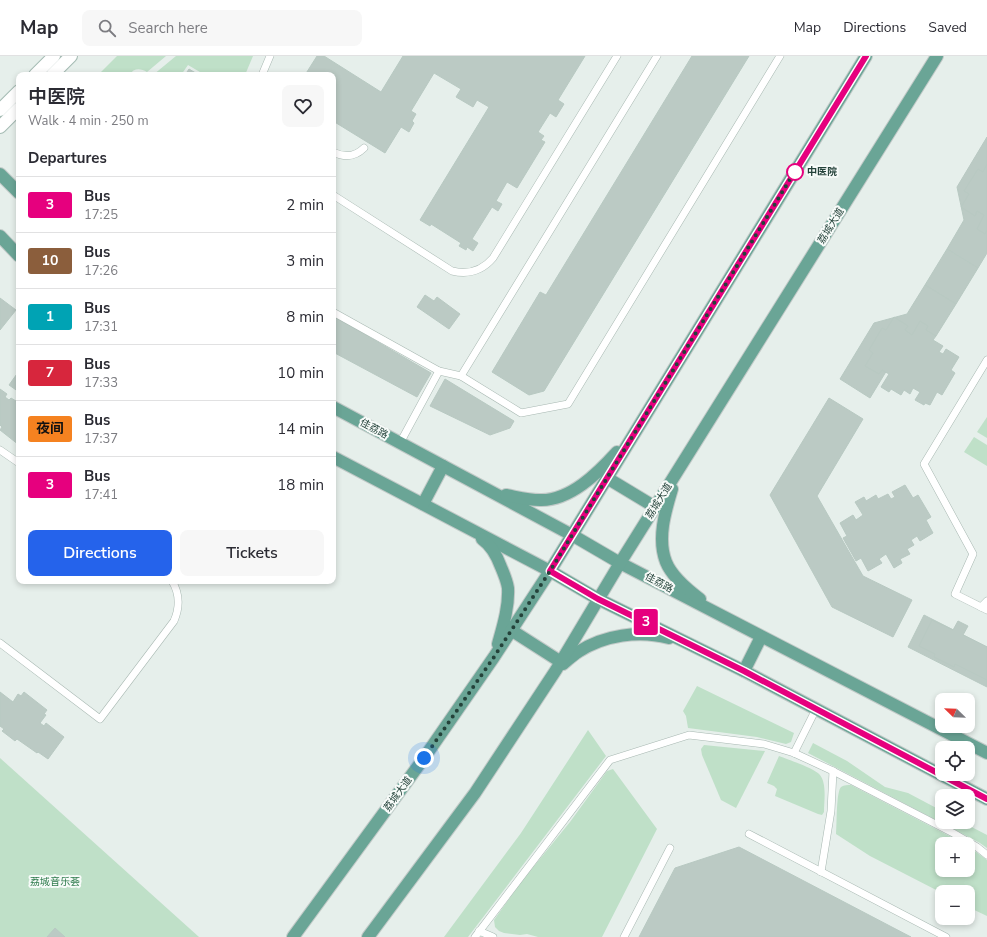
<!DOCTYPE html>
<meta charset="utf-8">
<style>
body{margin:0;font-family:"Nunito Sans","Noto Sans SC",sans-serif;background:#f7f7f7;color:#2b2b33;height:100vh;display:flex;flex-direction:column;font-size:15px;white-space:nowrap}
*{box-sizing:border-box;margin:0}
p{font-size:13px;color:#7c7c81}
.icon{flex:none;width:22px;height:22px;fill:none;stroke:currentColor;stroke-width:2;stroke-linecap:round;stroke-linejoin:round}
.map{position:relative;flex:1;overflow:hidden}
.panel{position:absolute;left:16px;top:16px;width:320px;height:512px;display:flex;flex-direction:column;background:#fff;border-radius:8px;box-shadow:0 2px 6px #0003}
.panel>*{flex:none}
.badge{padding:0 8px;border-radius:3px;font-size:14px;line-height:26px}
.needle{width:26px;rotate:293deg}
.tools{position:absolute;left:935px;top:637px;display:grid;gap:8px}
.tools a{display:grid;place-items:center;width:40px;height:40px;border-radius:8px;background:#fff;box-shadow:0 2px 6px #0003;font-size:20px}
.you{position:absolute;width:20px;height:20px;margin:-10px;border:3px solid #fff;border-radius:50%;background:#1a73e8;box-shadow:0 0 0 6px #1a73e833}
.map>.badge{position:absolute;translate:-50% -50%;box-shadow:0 0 0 2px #fff}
h2{padding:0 12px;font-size:15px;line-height:36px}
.round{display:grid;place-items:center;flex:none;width:42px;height:42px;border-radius:8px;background:#f7f7f7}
.summary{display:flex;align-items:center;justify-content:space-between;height:68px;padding:0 12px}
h1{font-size:19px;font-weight:600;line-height:30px}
.cta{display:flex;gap:8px;margin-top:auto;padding:8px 12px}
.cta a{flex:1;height:46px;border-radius:8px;background:#2563eb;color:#fff;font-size:16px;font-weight:600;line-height:46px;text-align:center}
.cta a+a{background:#f7f7f7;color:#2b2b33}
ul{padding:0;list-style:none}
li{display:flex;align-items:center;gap:12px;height:56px;padding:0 12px;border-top:1px solid #e1e1e2}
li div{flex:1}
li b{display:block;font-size:15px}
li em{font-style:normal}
li .badge{min-width:44px;font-weight:700;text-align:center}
header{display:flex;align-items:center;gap:24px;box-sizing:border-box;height:56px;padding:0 20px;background:#fff;border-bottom:1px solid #e1e1e2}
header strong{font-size:19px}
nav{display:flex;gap:22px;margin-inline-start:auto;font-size:14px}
.search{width:280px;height:36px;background:#f7f7f7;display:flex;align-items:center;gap:10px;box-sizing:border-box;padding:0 14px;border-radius:8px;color:#7c7c81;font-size:15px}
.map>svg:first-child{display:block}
</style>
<header>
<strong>Map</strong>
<div class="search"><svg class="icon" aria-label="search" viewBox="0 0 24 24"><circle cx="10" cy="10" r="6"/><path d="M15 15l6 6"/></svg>Search here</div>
<nav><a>Map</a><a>Directions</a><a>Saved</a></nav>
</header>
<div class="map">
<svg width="987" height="881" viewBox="0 0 987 881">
<rect width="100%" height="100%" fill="#e6efeb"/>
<g fill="#bfe0c8">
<path d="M 117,0 L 166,0 L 147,16 C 140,12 134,12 129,19 L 98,19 Z"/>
<path d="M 176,0 L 253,0 L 245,19 L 205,19 L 188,9 L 181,19 L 153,19 Z"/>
<path d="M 987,361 L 987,382 L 977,376 Z"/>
<path d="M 974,381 L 987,389 L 987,410 L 964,396 Z"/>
<path d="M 697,630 L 794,677 L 791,686 L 786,688 L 757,681 L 688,672 L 686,660 L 683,655 Z"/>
<path d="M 588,674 L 606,700 L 468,881 L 444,881 L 521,777 Z"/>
<path d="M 813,687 L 847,705 L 885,731 L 908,737 L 942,755 L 942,766 L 962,766 L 987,779 L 987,792 L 980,787 L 808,697 Z"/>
<path d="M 704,689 L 765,695 L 736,752 L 721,744 L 702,699 L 701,693 Z"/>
<path d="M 779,700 C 789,704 814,712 820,719 C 827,728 824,745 824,756 L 822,759 L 818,758 L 775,740 L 777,733 L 774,730 L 767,727 Z"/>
<path d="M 0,702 L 199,881 L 0,881 Z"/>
<path d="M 613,713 L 657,773 L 602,881 L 538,881 L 527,878 L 520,879 L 504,877 L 499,875 L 495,871 L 494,864 L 521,826 L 570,766 L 607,715 Z"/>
<path d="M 851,729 L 965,788 L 942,788 L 942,814 L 968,814 L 968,790 L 987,804 L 987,860 L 968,851 L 968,836 L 942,836 L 942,837 L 870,800 L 836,778 C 837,769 836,736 841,731 C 844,729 848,729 851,729 Z"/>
</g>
<g fill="#bbcac4" stroke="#b8c9c2">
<path d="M 317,0 L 324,0 L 381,36 L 403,0 L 585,0 L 558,44 L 564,48 L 556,61 L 550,57 L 538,76 L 544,80 L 541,84 L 545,86 L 517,132 L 507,126 L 496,145 L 502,148 L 498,155 L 492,151 L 472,183 L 478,187 L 473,195 L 467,191 L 466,194 L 459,190 L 461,187 L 431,168 L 430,170 L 420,164 L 489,51 L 477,44 L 473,51 L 456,41 L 461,33 L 434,17 L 411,55 L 416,58 L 412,65 L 414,67 L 409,76 L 401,71 L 385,97 L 333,65 L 333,19 L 305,19 Z"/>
<path d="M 692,0 L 749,0 L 544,335 L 529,339 L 492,316 L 540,236 L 546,239 Z"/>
<path d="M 189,13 L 199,19 L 185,19 Z"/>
<path d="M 987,81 L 987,197 L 978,212 L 947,193 L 964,164 L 957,131 Z"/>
<path d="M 987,108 L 987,174 L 985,178 L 977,173 L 984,159 L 977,155 L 975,160 L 961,151 L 969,138 L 964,135 L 978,113 L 983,116 Z"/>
<path d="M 947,193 L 978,212 L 956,248 L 925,229 Z"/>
<path d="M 925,229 L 956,248 L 936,280 L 904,286 L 870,342 L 840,323 L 874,267 L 907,258 Z"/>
<path d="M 425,239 L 434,245 L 437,241 L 460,258 L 449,273 L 417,251 Z"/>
<path d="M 0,242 L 16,254 L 0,274 Z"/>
<path d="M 333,260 L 431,317 L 417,341 L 333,296 Z"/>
<path d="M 894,261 L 908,270 L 905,274 L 912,279 L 920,265 L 928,270 L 926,274 L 936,280 L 933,284 L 943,290 L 939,296 L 943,298 L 946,293 L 959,301 L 951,314 L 955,317 L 942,339 L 937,336 L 930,349 L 925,347 L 924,349 L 915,344 L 920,336 L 913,332 L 910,338 L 904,334 L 901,339 L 891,333 L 889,336 L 881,331 L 889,318 L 882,314 L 879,318 L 865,310 L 873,297 L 869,294 L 882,272 L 886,274 Z"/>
<path d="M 19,315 L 19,336 L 9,329 Z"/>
<path d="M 445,323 L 514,365 L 510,372 L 490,379 L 430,350 Z"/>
<path d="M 0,333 L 7,338 L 5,341 L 9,344 L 11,342 L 16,345 L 19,341 L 19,389 L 0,374 L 2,371 L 0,369 Z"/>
<path d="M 829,342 L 863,363 L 817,440 L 863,520 L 912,544 L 893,581 L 832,551 L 770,439 Z"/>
<path d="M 905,429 L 913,442 L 918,439 L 931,461 L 926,464 L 933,477 L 920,485 L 917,480 L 911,484 L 914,489 L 907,493 L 910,498 L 900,503 L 902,507 L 894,512 L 886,498 L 879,503 L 882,507 L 868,515 L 861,502 L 856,505 L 843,482 L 847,480 L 840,467 L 853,459 L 856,464 L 863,459 L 855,446 L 864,441 L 866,445 L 876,439 L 878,443 L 888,438 L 891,443 L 895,441 L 892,436 Z"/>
<path d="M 924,559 L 987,591 L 987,631 L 908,591 Z"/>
<path d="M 932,564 L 953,574 L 958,565 L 968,570 L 963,579 L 987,591 L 987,624 L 955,608 L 954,611 L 934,601 L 935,598 L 919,590 Z"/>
<path d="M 0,636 L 13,646 L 18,638 L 21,640 L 24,636 L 47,654 L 44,658 L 46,659 L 40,667 L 44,670 L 46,667 L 64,681 L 48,703 L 38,696 L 37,697 L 17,683 L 15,685 L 2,675 L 4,673 L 0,670 Z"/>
<path d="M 739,791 L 888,869 L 911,881 L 639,881 L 675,812 Z"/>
<path d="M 55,872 L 65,881 L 47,881 Z"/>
</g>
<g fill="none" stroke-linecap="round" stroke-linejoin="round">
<g stroke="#a8b8b2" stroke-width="8">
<g id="lane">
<path d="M 262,19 L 270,0"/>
<path d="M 333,96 C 345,102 355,101 364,92"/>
<path d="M 333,139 L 452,215 C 469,219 482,215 493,202 L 617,0"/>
<path d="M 333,256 L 439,315 L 461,320 L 521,357 L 568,348 L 780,0"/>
<path d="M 987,304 L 924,408 L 973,498 L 955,538 L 987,554"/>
<path d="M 461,320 L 657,0"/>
<path d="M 400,387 L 439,315"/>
<path d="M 0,394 L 19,407"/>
<path d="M 981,551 L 987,545"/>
<path d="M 0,587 L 100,663 L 174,565 C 180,551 180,538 172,525"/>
<path d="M 794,697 L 816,653"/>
<path d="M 749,778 L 946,881"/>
<path d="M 821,816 L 831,755 L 833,715"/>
<path d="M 479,875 L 493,881"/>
<path d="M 475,881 L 610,704 L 689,679 L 764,688 L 794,697 L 833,715 L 953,777 L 977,791 L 987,799"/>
<path d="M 624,881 L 670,792"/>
</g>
</g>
<g stroke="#a4bbb3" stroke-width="14">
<g id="secondary">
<path d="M 35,19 L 54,0"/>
<path d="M 52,19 L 71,0"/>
<path d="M 0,54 L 19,35"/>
<path d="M 0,71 L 19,52"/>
</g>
</g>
<g stroke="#c2cac8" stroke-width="14">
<g id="primary">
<path d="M 0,118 L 19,137"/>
<path d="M 0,180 L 19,200"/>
<path d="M 333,351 L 572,479 L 620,507 L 987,697"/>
<path d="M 333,401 L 550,515 L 598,543 L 744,615 L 987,743"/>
<path d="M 607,422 L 655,451"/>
<path d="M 672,433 C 665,456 657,483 666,506 C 672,521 688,534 700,543"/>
<path d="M 506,439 C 517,441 528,444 540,444 C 570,445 598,417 617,396"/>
<path d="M 423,448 L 443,410"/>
<path d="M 482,483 C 492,490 497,500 501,511 C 504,518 507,525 508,532 C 509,551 503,570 498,588"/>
<path d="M 511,574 L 561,606"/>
<path d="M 563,608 C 568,604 573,599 578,596 C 604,579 639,574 669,582"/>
<path d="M 744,615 L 761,581"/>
<path d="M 293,881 L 424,702 L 494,601 L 550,515 L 866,0"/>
<path d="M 368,881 L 475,737 L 556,614 L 620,507 L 937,0"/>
</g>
</g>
<use href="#lane" stroke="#fff" stroke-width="7"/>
<use href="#secondary" stroke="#fff" stroke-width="12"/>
<use href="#primary" stroke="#6aa596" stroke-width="12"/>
</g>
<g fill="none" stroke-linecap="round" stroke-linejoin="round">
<g stroke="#fff" stroke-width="9">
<path id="line" d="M 866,0 L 550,515 L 598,543 L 744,615 L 987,743"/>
</g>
<use href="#line" stroke="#e6007e" stroke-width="6"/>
<path stroke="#24423a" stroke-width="4" stroke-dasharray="0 7.2" d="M 424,702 L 494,601 L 550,515 L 797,112 L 795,116"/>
</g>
<circle fill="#fff" stroke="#e6007e" stroke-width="2" cx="795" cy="116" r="8"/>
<g text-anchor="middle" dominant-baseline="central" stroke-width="4" stroke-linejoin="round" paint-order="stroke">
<g font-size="10" font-weight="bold" fill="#24423a" stroke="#f7fbf9" text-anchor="start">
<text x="807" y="116">中医院</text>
</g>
<g font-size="10" fill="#24423a" stroke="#f7fbf9">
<text transform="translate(831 170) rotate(-58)">荔城大道</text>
<text transform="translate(374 373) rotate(28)">佳荔路</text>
<text transform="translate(659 445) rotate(-58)">荔城大道</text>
<text transform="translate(659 527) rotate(28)">佳荔路</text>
<text transform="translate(398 738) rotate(-54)">荔城大道</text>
</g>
<g font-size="10" fill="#2d7a4b" stroke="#f7fbf9">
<text x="55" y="826">荔城音乐荟</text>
</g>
</g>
</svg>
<div class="tools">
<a><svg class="needle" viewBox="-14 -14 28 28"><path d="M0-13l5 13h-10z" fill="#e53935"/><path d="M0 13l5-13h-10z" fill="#7c7c81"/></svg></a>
<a><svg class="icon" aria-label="locate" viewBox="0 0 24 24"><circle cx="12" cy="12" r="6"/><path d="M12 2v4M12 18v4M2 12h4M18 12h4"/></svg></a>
<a><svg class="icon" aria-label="layers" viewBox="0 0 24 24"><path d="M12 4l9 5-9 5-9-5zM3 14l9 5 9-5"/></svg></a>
<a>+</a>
<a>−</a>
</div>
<div class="you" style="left:424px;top:702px"></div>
<b class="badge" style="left:646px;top:566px;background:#e6007e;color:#fff">3</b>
<section class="panel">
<div class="summary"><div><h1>中医院</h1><p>Walk · 4 min · 250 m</p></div><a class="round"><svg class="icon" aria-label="heart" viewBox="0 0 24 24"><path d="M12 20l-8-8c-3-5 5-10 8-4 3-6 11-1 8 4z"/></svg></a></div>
<h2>Departures</h2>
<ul>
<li><span class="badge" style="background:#e6007e;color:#fff">3</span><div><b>Bus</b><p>17:25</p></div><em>2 min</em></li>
<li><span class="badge" style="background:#8b5e3c;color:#fff">10</span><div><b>Bus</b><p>17:26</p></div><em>3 min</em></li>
<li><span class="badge" style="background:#00a3b4;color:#fff">1</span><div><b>Bus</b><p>17:31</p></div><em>8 min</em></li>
<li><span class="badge" style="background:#d7263d;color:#fff">7</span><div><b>Bus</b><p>17:33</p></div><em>10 min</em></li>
<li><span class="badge" style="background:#f58220;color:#111">夜间</span><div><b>Bus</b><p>17:37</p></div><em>14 min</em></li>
<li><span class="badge" style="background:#e6007e;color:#fff">3</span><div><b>Bus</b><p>17:41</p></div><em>18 min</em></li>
</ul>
<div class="cta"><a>Directions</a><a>Tickets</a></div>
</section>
</div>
